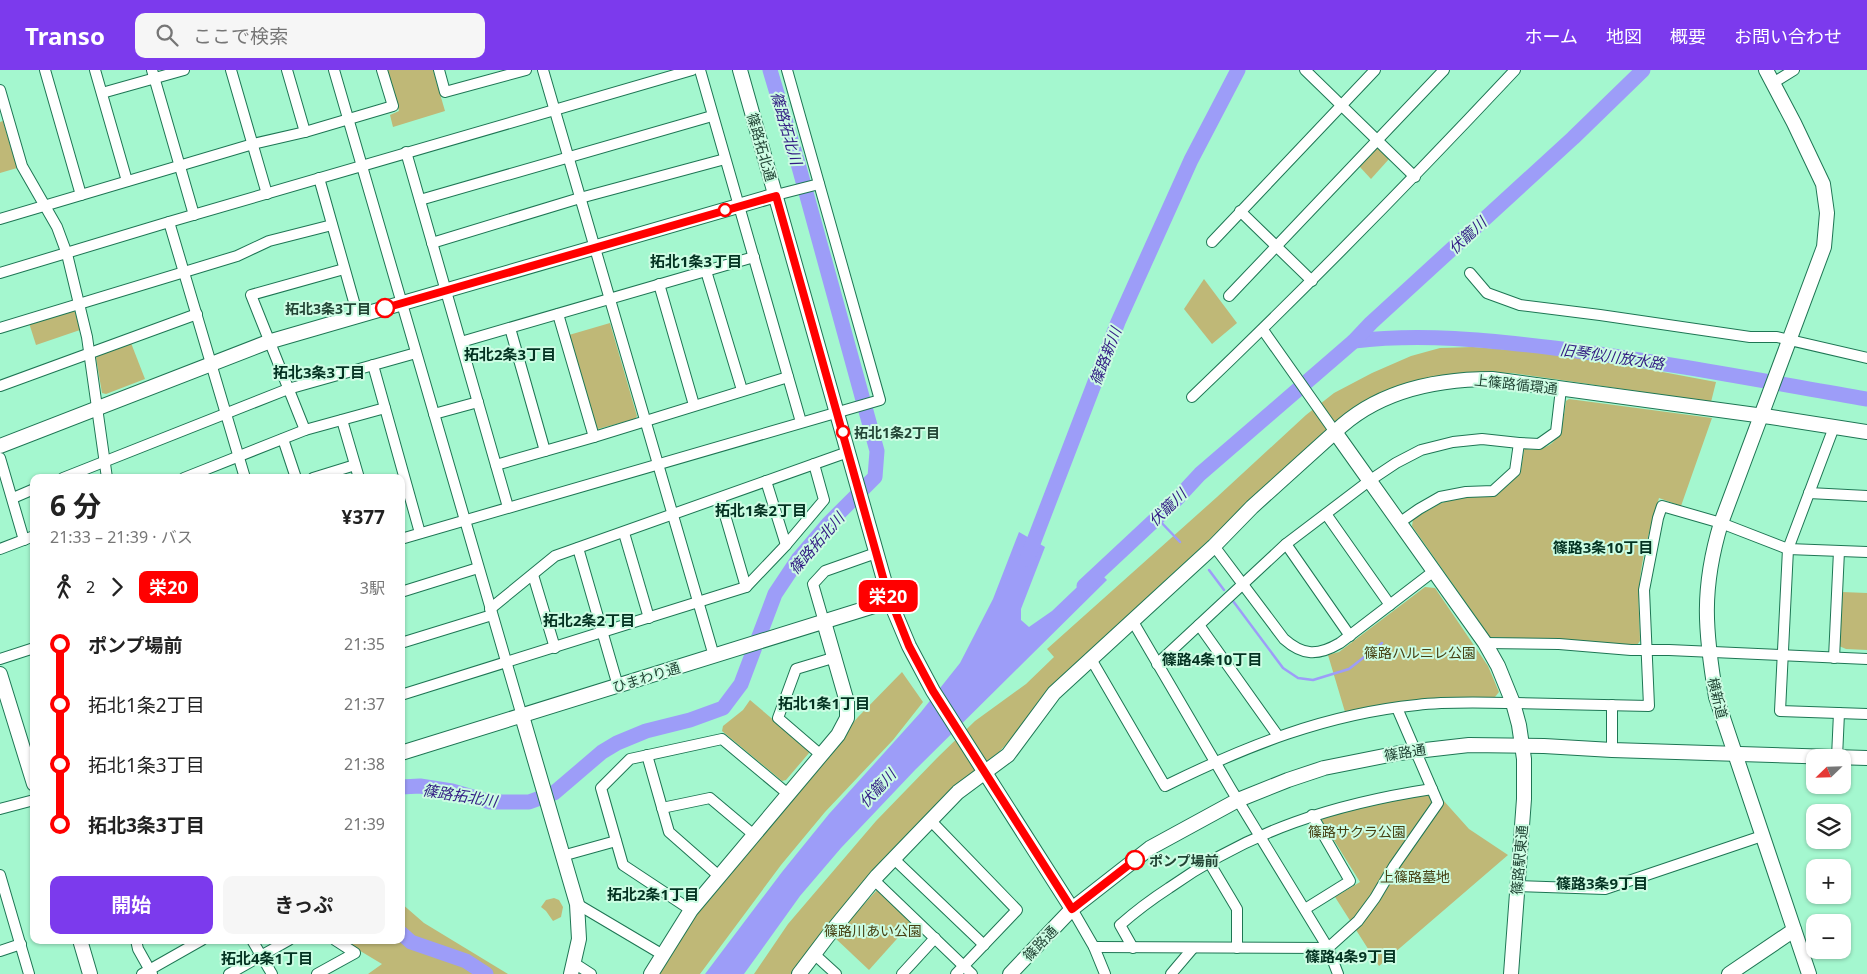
<!DOCTYPE html>
<html lang="ja">
<meta charset="utf-8">
<style>
body{margin:0;font-family:"Noto Sans","Noto Sans JP",sans-serif;background:#f6f6f6;color:#222;height:100vh;display:flex;flex-direction:column;font-size:19px;white-space:nowrap}
*{box-sizing:border-box;margin:0}
p{font-size:16px;color:#767676}
.icon{flex:none;width:28px;height:28px;fill:none;stroke:currentColor;stroke-width:2;stroke-linecap:round;stroke-linejoin:round}
.map{position:relative;flex:1;overflow:hidden}
.details{position:absolute;left:30px;top:404px;width:375px;height:470px;display:flex;flex-direction:column;background:#fff;border-radius:10px;box-shadow:0 1px 4px #0004}
.details>*{flex:none}
.badge{padding:0 10px;border-radius:8px;font-size:18px;line-height:32px}
.needle{width:32px;rotate:247deg}
.buttons{position:absolute;left:1806px;top:679px;display:grid;gap:10px}
.buttons a{display:grid;place-items:center;width:45px;height:45px;border-radius:10px;background:#fff;box-shadow:0 1px 4px #0004;font-size:25px}
.map>.badge{position:absolute;translate:-50% -50%;box-shadow:0 0 0 2px #fff}
.legs{display:flex;align-items:center;gap:8px;height:55px;padding:0 20px;font-size:16px}
.legs p{margin-inline-start:auto}
.overview{display:flex;align-items:center;justify-content:space-between;height:85px;padding:0 20px}
h1{font-size:28px;font-weight:700;line-height:38px}
.button{display:flex;gap:10px;margin-top:auto;padding:10px 20px}
.button a{flex:1;height:58px;border-radius:10px;background:#7c3aed;color:#fff;font-size:20px;font-weight:700;line-height:58px;text-align:center}
.button a+a{background:#f6f6f6;color:#222}
ul{padding:0 20px;list-style:none}
li{display:flex;align-items:center;gap:18px;height:60px;font-size:19px}
li i{display:grid;place-items:center;width:8px;height:100%;margin:0 6px;background:currentColor}
li i::after{content:'';width:12px;height:12px;margin:-6px;border:4px solid;border-radius:50%;background:#fff}
li p{margin-inline-start:auto}
li:first-child i{background:linear-gradient(#0000 50%,currentColor 0)}
li:last-child i{background:linear-gradient(currentColor 50%,#0000 0)}
header{display:flex;align-items:center;gap:30px;box-sizing:border-box;height:70px;padding:0 25px;background:#7c3aed;color:#fff}
header strong{font-size:24px}
nav{display:flex;gap:28px;margin-inline-start:auto;font-size:18px}
.search{width:350px;height:45px;background:#f6f6f6;display:flex;align-items:center;gap:12px;box-sizing:border-box;padding:0 18px;border-radius:10px;color:#767676;font-size:19px}
.map>svg:first-child{display:block}
</style>
<header>
<strong>Transo</strong>
<div class="search"><svg class="icon" aria-label="search" viewBox="0 0 24 24"><circle cx="10" cy="10" r="6"/><path d="M15 15l6 6"/></svg>ここで検索</div>
<nav><a>ホーム</a><a>地図</a><a>概要</a><a>お問い合わせ</a></nav>
</header>
<div class="map">
<svg width="1867" height="904" viewBox="0 0 1867 904">
<rect width="100%" height="100%" fill="#a4f7cf"/>
<g fill="#bfb877">
<path d="M 387,0 L 433,0 L 445,41 L 393,57 L 390,45 L 399,41 Z"/>
<path d="M 3,51 L 17,98 L 0,103 L 0,52 Z"/>
<path d="M 1377,77 L 1389,89 L 1371,109 L 1359,96 Z"/>
<path d="M 1204,209 L 1237,253 L 1212,274 L 1184,239 Z"/>
<path d="M 71,240 L 75,242 L 80,260 L 36,275 L 29,253 Z"/>
<path d="M 610,253 L 637,346 L 635,349 L 598,359 L 596,358 L 569,265 Z"/>
<path d="M 131,273 L 145,309 L 106,324 L 102,323 L 96,288 L 98,285 Z"/>
<path d="M 1473,277 C 1556,282 1635,297 1716,312 L 1711,332 L 1561,310 L 1511,303 L 1471,302 L 1438,306 L 1392,318 L 1345,345 L 1313,373 L 1066,603 L 1039,630 L 1016,664 L 999,682 L 970,704 L 934,737 L 876,799 L 794,904 L 754,904 L 788,854 L 876,751 L 937,688 L 975,651 L 1026,614 L 1054,587 L 1047,579 L 1217,427 L 1306,345 L 1334,323 L 1372,303 L 1411,286 L 1440,278 Z"/>
<path d="M 1569,329 L 1712,348 L 1681,436 L 1659,428 C 1650,459 1640,491 1639,524 C 1638,539 1640,555 1640,571 L 1637,575 L 1490,567 L 1412,456 L 1413,449 L 1439,434 L 1456,428 L 1494,425 L 1509,414 L 1521,399 L 1524,379 C 1560,383 1562,359 1566,331 Z"/>
<path d="M 1425,517 L 1435,518 L 1488,596 L 1499,622 L 1495,627 L 1414,630 L 1345,642 L 1328,585 L 1339,582 Z"/>
<path d="M 1842,522 L 1867,523 L 1867,580 L 1846,579 L 1839,576 Z"/>
<path d="M 902,602 L 923,632 L 893,670 L 825,742 L 781,795 L 700,904 L 656,904 L 696,842 L 772,749 L 858,647 Z"/>
<path d="M 750,630 L 808,679 L 809,683 L 786,710 L 782,711 L 722,661 L 723,656 L 743,640 Z"/>
<path d="M 1426,724 L 1430,725 L 1433,734 L 1443,730 L 1469,759 L 1508,785 L 1379,896 L 1335,827 L 1360,812 L 1322,751 L 1323,747 L 1362,736 Z"/>
<path d="M 877,820 L 912,852 L 869,900 L 834,867 Z"/>
<path d="M 554,828 L 559,830 L 563,837 L 561,847 L 553,851 L 546,841 L 541,837 L 546,830 Z"/>
<path d="M 401,833 L 424,853 L 508,904 L 368,904 L 382,894 L 342,870 L 401,870 Z"/>
</g>
<path fill="#9d9df8" d="M 1019,462 L 1045,477 L 1021,539 L 1021,550 L 1029,557 L 1052,541 L 1096,499 L 1107,510 L 915,700 L 841,778 L 800,826 L 744,904 L 705,904 L 782,802 L 829,744 L 921,642 L 960,593 L 993,529 Z"/>
<g fill="none" stroke-linecap="round" stroke-linejoin="round">
<g stroke="#9d9df8" stroke-width="2.5">
<path d="M 1157,448 L 1180,472"/>
<path d="M 1209,500 L 1224,520"/>
<path d="M 1233,531 L 1283,598 L 1298,608 L 1313,610 L 1349,599 L 1382,573"/>
</g>
<g stroke="#9d9df8" stroke-width="15">
<path d="M 1354,271 C 1422,263 1487,270 1554,278 C 1659,291 1763,311 1867,329"/>
<path d="M 1027,489 L 1118,252 L 1191,90 L 1238,0"/>
<path d="M 1084,516 L 1174,432 L 1200,404 L 1354,271 L 1371,253 L 1573,68 L 1643,0"/>
<path d="M 401,717 L 420,716 L 452,721 L 490,732 L 529,732 L 554,723 L 602,682 L 617,673 L 646,661 L 690,650 L 723,638 L 741,614 L 775,524 L 799,488 L 828,454 L 875,407 L 877,381 L 799,97 L 770,0"/>
<path d="M 401,863 L 411,872 L 466,891 L 486,904"/>
</g>
<g stroke="#1e7654" stroke-width="12">
<g id="street">
<path d="M 45,0 L 81,125"/>
<path d="M 95,0 L 127,111"/>
<path d="M 152,0 L 194,145"/>
<path d="M 231,0 L 267,124"/>
<path d="M 287,0 L 305,62"/>
<path d="M 334,0 L 522,646"/>
<path d="M 439,0 L 445,22 L 526,0"/>
<path d="M 543,0 L 714,586"/>
<path d="M 700,0 L 801,352"/>
<path d="M 1305,0 L 1415,107"/>
<path d="M 1773,13 L 1794,0"/>
<path d="M 0,20 L 22,96 L 57,157 L 67,184 L 87,267 L 107,408"/>
<path d="M 102,23 L 184,0"/>
<path d="M 406,82 L 508,437"/>
<path d="M 319,108 L 358,246"/>
<path d="M 776,125 L 819,114"/>
<path d="M 420,130 L 712,46"/>
<path d="M 1240,141 L 1312,211"/>
<path d="M 0,149 L 253,74 L 305,62 L 393,36 L 382,0"/>
<path d="M 169,152 L 245,408"/>
<path d="M 1212,172 L 1375,0"/>
<path d="M 432,173 L 580,128 L 725,89"/>
<path d="M 706,201 L 742,320"/>
<path d="M 0,203 L 169,152 L 692,0"/>
<path d="M 1470,203 L 1487,223 L 1520,235 L 1600,245 L 1750,267 L 1777,267 L 1867,288"/>
<path d="M 659,214 L 694,335"/>
<path d="M 1229,226 L 1444,0"/>
<path d="M 558,244 L 594,367"/>
<path d="M 0,258 L 237,186 L 269,171 L 332,155"/>
<path d="M 510,258 L 545,381"/>
<path d="M 1263,260 L 1335,362"/>
<path d="M 461,272 L 754,187"/>
<path d="M 373,295 L 420,463"/>
<path d="M 0,316 L 197,244"/>
<path d="M 1192,327 C 1303,221 1410,112 1515,0"/>
<path d="M 434,344 L 478,332"/>
<path d="M 342,350 L 359,408"/>
<path d="M 1834,357 L 1788,479 L 1780,641 L 1867,644"/>
<path d="M 305,360 L 251,225 L 344,199"/>
<path d="M 283,369 L 296,408"/>
<path d="M 0,388 L 24,470"/>
<path d="M 496,395 L 594,367 L 788,307"/>
<path d="M 63,408 L 288,319 L 416,283"/>
<path d="M 184,408 L 305,360 L 385,338"/>
<path d="M 313,408 L 355,395"/>
<path d="M 766,411 L 786,475"/>
<path d="M 1809,423 L 1867,426"/>
<path d="M 13,428 L 34,419"/>
<path d="M 720,428 L 746,517"/>
<path d="M 1326,444 L 1390,535"/>
<path d="M 1399,453 L 1419,439 L 1440,427 L 1466,422 L 1493,421 L 1515,401 L 1519,373 L 1539,374 L 1556,362 L 1561,319"/>
<path d="M 624,463 L 649,548"/>
<path d="M 401,469 L 880,330 L 787,0"/>
<path d="M 1286,474 L 1350,566"/>
<path d="M 1214,476 L 1284,569 C 1303,586 1318,586 1340,573 L 1434,501"/>
<path d="M 578,478 L 618,616"/>
<path d="M 0,479 L 34,466"/>
<path d="M 533,505 L 555,578"/>
<path d="M 401,522 L 478,498"/>
<path d="M 490,539 L 555,486 L 848,382"/>
<path d="M 1132,550 L 1231,719 L 1328,878 L 1338,904"/>
<path d="M 824,552 L 813,514 L 825,501 L 876,483"/>
<path d="M 1199,555 L 1278,666"/>
<path d="M 401,573 L 492,545"/>
<path d="M 1485,573 L 1559,574 L 1631,580 L 1669,580 L 1867,589"/>
<path d="M 1834,588 L 1839,481"/>
<path d="M 0,589 L 34,578"/>
<path d="M 1091,589 L 1165,716 C 1246,676 1326,644 1417,635 C 1451,631 1483,633 1516,633 C 1561,634 1605,635 1649,636 L 1644,520 L 1658,448 L 1662,436 L 1721,453 L 1788,479 L 1867,482"/>
<path d="M 1157,594 L 1286,474 L 1369,411 L 1396,393 L 1421,380 L 1453,372 L 1482,369 L 1519,373"/>
<path d="M 401,625 L 746,517 L 786,475 L 824,430 L 814,394"/>
<path d="M 1612,635 L 1612,680"/>
<path d="M 647,685 L 669,762 L 719,806"/>
<path d="M 821,685 L 778,648 L 796,599 L 836,587"/>
<path d="M 1837,687 L 1839,643"/>
<path d="M 662,738 L 710,728 L 754,765"/>
<path d="M 0,739 L 34,730"/>
<path d="M 931,751 L 1017,840 L 956,904"/>
<path d="M 562,786 L 616,771"/>
<path d="M 894,789 L 984,875"/>
<path d="M 1209,792 L 1237,839 L 1237,878"/>
<path d="M 0,805 L 29,904"/>
<path d="M 874,810 L 972,904"/>
<path d="M 1517,816 L 1605,819 L 1762,766"/>
<path d="M 577,834 L 663,885"/>
<path d="M 1072,839 L 1094,877 L 1105,904"/>
<path d="M 1305,839 L 1350,811 L 1312,745"/>
<path d="M 691,840 L 623,795 L 601,718 L 630,689 L 722,669 L 788,724"/>
<path d="M 136,870 L 138,879 L 152,904"/>
<path d="M 252,870 L 272,904"/>
<path d="M 1094,877 L 1328,878 L 1358,851 L 1375,828 L 1394,796 L 1438,733 L 1397,638"/>
<path d="M 1133,878 L 1120,855 C 1136,841 1152,829 1169,818 C 1251,760 1334,734 1432,719"/>
<path d="M 0,881 L 21,874"/>
<path d="M 814,884 L 836,904"/>
<path d="M 574,893 L 591,904"/>
<path d="M 142,904 L 202,870"/>
<path d="M 229,904 L 289,870"/>
<path d="M 317,904 L 355,883 L 335,870"/>
<path d="M 902,904 L 935,868"/>
<path d="M 1171,904 L 1193,878"/>
</g>
</g>
<g stroke="#1e7654" stroke-width="16">
<g id="secondary">
<path d="M 740,0 L 890,531 L 909,576 L 933,621 L 1072,839"/>
<path d="M 1766,0 L 1794,53 L 1823,114 L 1827,143 L 1824,177 L 1721,453 C 1701,519 1705,561 1716,627 L 1809,904"/>
<path d="M 0,376 L 268,272 L 776,125"/>
<path d="M 0,604 L 34,714"/>
<path d="M 522,646 L 577,834 L 579,869 L 571,904"/>
<path d="M 401,683 L 890,531"/>
<path d="M 80,870 L 90,904"/>
<path d="M 651,904 L 691,840 L 838,665 L 847,648 L 847,632 L 824,552"/>
<path d="M 799,904 L 827,867 L 877,806 L 958,722 L 1008,685 L 1054,623 L 1214,476 L 1252,437 L 1335,362"/>
<path d="M 1010,904 L 1072,839 L 1150,778 L 1238,730 L 1288,710 L 1324,698 L 1399,683 L 1469,675 L 1544,676 L 1612,680 L 1867,688"/>
<path d="M 1511,904 L 1524,729 L 1524,689 L 1519,655 L 1513,633 L 1498,596 L 1485,573 L 1335,362 C 1377,321 1436,309 1492,309 L 1771,347 L 1867,362"/>
<path d="M 1729,904 L 1794,860"/>
</g>
</g>
<use href="#street" stroke="#fff" stroke-width="10"/>
<use href="#secondary" stroke="#fff" stroke-width="14"/>
</g>
<g fill="none" stroke-linecap="round" stroke-linejoin="round">
<g stroke="#fff" stroke-width="11">
<path id="line-1" d="M 385,238 L 776,126 L 886,518 L 909,576 L 933,621 L 1072,839 L 1135,790"/>
</g>
<use href="#line-1" stroke="#f00" stroke-width="8"/>
</g>
<g fill="#fff" stroke="#f00" stroke-width="2.5">
<circle cx="725" cy="140" r="6"/>
<circle cx="385" cy="238" r="9"/>
<circle cx="843" cy="362" r="6"/>
<circle cx="1135" cy="790" r="9"/>
</g>
<g text-anchor="middle" dominant-baseline="central" stroke-width="4" stroke-linejoin="round" paint-order="stroke">
<g font-size="14" fill="#224535" stroke="#ccfce3">
<text transform="translate(762 77) rotate(74)">篠路拓北通</text>
<text transform="translate(1516 314) rotate(6)">上篠路循環通</text>
<text transform="translate(646 607) rotate(-17)">ひまわり通</text>
<text transform="translate(1718 628) rotate(76)">横新道</text>
<text transform="translate(1405 682) rotate(-9)">篠路通</text>
<text transform="translate(1519 790) rotate(-85)">篠路駅東通</text>
<text transform="translate(1040 873) rotate(-46)">篠路通</text>
</g>
<g font-size="14" font-weight="bold" fill="#224535" stroke="#ccfce3" text-anchor="start">
<text x="371" y="238" text-anchor="end">拓北3条3丁目</text>
<text x="854" y="362">拓北1条2丁目</text>
<text x="1149" y="790">ポンプ場前</text>
</g>
<g font-size="14" fill="#454013" stroke="#ccfce3">
<text x="1420" y="582">篠路ハルニレ公園</text>
<text x="1357" y="761">篠路サクラ公園</text>
<text x="1415" y="806">上篠路墓地</text>
<text x="873" y="860">篠路川あい公園</text>
</g>
<g font-size="15" font-style="italic" fill="#311b83" stroke="#ccfce3">
<text transform="translate(787 58) rotate(74)">篠路拓北川</text>
<text transform="translate(1467 165) rotate(-43)">伏籠川</text>
<text transform="translate(1105 286) rotate(-69)">篠路新川</text>
<text transform="translate(1612 286) rotate(8)">旧琴似川放水路</text>
<text transform="translate(1167 437) rotate(-44)">伏籠川</text>
<text transform="translate(816 473) rotate(-49)">篠路拓北川</text>
<text transform="translate(877 718) rotate(-47)">伏籠川</text>
<text transform="translate(460 725) rotate(9)">篠路拓北川</text>
</g>
<g font-size="15" font-weight="bold" fill="#033221" stroke="#ccfce3">
<text x="696" y="191">拓北1条3丁目</text>
<text x="510" y="284">拓北2条3丁目</text>
<text x="319" y="302">拓北3条3丁目</text>
<text x="761" y="440">拓北1条2丁目</text>
<text x="1603" y="477">篠路3条10丁目</text>
<text x="589" y="550">拓北2条2丁目</text>
<text x="1212" y="589">篠路4条10丁目</text>
<text x="824" y="633">拓北1条1丁目</text>
<text x="1602" y="813">篠路3条9丁目</text>
<text x="653" y="824">拓北2条1丁目</text>
<text x="1351" y="886">篠路4条9丁目</text>
<text x="267" y="888">拓北4条1丁目</text>
</g>
</g>
</svg>
<div class="buttons">
<a><svg class="needle" viewBox="-14 -14 28 28"><path d="M0-13l5 13h-10z" fill="#e53935"/><path d="M0 13l5-13h-10z" fill="#767676"/></svg></a>
<a><svg class="icon" aria-label="layers" viewBox="0 0 24 24"><path d="M12 4l9 5-9 5-9-5zM3 14l9 5 9-5"/></svg></a>
<a>+</a>
<a>−</a>
</div>
<b class="badge" style="left:888px;top:526px;background:#f00;color:#fff">栄20</b>
<section class="details">
<div class="overview"><div><h1>6 分</h1><p>21:33 – 21:39 · バス</p></div><b>¥377</b></div>
<div class="legs"><svg class="icon" aria-label="walk" viewBox="0 0 24 24"><circle cx="13" cy="4" r="2"/><path d="M13 8l-2 6 4 7M11 14l-3 7M7 12l3-4h3l4 4"/></svg>2<svg class="icon" aria-label="forward" viewBox="0 0 24 24"><path d="M9 5l7 7-7 7"/></svg><b class="badge" style="background:#f00;color:#fff">栄20</b><p>3駅</p></div>
<ul>
<li><i style="color:#f00"></i><b>ポンプ場前</b><p>21:35</p></li>
<li><i style="color:#f00"></i><span>拓北1条2丁目</span><p>21:37</p></li>
<li><i style="color:#f00"></i><span>拓北1条3丁目</span><p>21:38</p></li>
<li><i style="color:#f00"></i><b>拓北3条3丁目</b><p>21:39</p></li>
</ul>
<div class="button"><a>開始</a><a>きっぷ</a></div>
</section>
</div>
